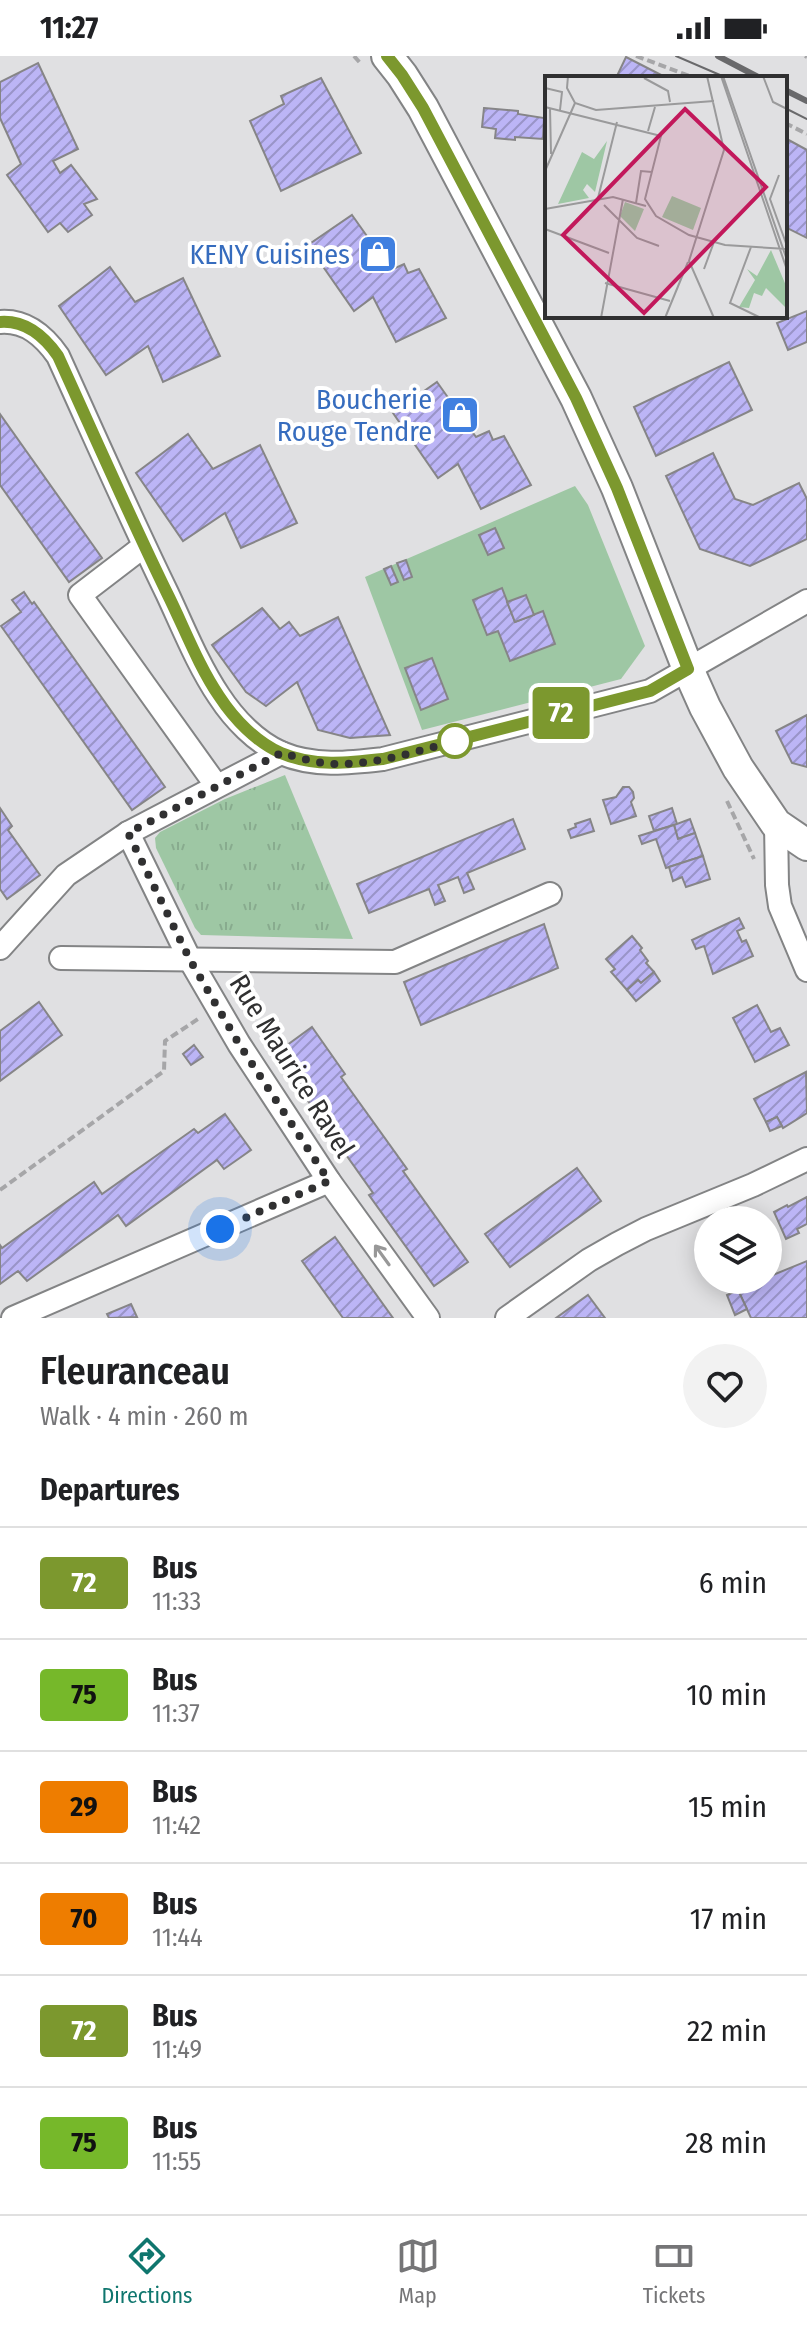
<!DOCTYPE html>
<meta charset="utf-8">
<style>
body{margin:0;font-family:"Fira Sans Condensed",sans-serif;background:#f2f2f2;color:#202124;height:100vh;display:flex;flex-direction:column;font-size:30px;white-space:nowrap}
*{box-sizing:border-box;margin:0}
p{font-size:26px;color:#757577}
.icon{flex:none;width:44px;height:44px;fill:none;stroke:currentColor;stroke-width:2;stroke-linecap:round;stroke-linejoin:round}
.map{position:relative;height:1262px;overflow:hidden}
.side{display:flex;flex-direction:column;background:#fff;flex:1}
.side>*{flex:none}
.badge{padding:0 16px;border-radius:6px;font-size:28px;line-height:52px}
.fabs{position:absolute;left:694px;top:1150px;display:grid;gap:16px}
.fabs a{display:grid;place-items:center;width:88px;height:88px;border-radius:50%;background:#fff;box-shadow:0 4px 20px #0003;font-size:40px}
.you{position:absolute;width:40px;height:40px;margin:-20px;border:6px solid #fff;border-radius:50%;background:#1a73e8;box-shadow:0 0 0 12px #1a73e833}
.map>.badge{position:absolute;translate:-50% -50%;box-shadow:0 0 0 4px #fff}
h2{padding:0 40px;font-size:30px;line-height:72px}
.round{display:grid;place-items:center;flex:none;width:84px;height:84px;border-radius:42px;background:#f2f2f2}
.overview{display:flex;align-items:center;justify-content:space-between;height:136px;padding:0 40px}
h1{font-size:38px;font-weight:600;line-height:60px}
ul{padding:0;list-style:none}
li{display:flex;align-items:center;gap:24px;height:112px;padding:0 40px;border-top:2px solid #e0e0e0}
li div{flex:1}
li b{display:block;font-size:30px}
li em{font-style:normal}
li .badge{min-width:88px;font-weight:700;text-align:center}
.status{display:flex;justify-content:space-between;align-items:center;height:56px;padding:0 40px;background:#fff;direction:ltr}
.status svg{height:22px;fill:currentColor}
.tabs{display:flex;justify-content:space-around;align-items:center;height:112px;border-top:2px solid #e0e0e0;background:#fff;font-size:22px;color:#757577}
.tabs a{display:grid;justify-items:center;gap:4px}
.tabs .selected{color:#0f766e}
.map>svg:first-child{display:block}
</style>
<div class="status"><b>11:27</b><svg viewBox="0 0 49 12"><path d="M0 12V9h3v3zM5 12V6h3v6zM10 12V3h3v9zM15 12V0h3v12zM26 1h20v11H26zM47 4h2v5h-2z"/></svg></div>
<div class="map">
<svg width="807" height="1262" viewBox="0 0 807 1262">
<defs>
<pattern id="grass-tufts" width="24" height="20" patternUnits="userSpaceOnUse" patternTransform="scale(2)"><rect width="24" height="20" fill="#9ec7a4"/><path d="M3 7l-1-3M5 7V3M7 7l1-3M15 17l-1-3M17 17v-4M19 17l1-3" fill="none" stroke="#88ab8e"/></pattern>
<pattern id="building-hatch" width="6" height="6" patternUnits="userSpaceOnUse" patternTransform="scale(2)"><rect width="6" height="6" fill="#bcb5f6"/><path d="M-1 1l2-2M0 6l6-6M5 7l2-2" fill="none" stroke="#9994c8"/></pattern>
</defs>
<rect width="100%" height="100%" fill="#e0e0e2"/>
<path fill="url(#grass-tufts)" d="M 285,719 L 353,883 L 201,879 L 195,872 L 156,792 L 155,782 L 160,776 L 225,743 Z"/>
<path fill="#9ec7a4" d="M 575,430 L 588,449 L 645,590 L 621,623 L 422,674 L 365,521 Z"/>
<g fill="url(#building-hatch)" stroke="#868587" stroke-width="2">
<path d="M 626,1 L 667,22 L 616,22 Z"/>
<path d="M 38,7 L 78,93 L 53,105 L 60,117 L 71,109 L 97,143 L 84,148 L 92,159 L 68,176 L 60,167 L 48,176 L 7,119 L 21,108 L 0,62 L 0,26 Z"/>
<path d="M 321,22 L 361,97 L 281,135 L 250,65 L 284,48 L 281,40 Z"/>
<path d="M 484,52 L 518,55 L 518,58 L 544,62 L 543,83 L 515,81 L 515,84 L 495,82 L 496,73 L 482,71 Z"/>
<path d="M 785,82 L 807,94 L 807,182 L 785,171 Z"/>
<path d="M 352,159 L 391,214 L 404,208 L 408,217 L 419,213 L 446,262 L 396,286 L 373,241 L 354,255 L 308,189 Z"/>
<path d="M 110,211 L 135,246 L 183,222 L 220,300 L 163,326 L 148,290 L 106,319 L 59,250 Z"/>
<path d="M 807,255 L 807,286 L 788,294 L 777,267 Z"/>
<path d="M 729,306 L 752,354 L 656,400 L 634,351 Z"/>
<path d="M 437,326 L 476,381 L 489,375 L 493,384 L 504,380 L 531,429 L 481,453 L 458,408 L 438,422 L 393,357 Z"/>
<path d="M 0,358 L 102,502 L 69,526 L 0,429 Z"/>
<path d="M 188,378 L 213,413 L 260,389 L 297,467 L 241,492 L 225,457 L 183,485 L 136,417 Z"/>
<path d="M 713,397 L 735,443 L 753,449 L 799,427 L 807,443 L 807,483 L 750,510 L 700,493 L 666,420 Z"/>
<path d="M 495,472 L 504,492 L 488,499 L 479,479 Z"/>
<path d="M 406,504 L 412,521 L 404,524 L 397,507 Z"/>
<path d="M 391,510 L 398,526 L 391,529 L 384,513 Z"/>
<path d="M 502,532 L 515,566 L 543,555 L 555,588 L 510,605 L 498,575 L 487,579 L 473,544 Z"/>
<path d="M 24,536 L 32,548 L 34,546 L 165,731 L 132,754 L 1,570 L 21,556 L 12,544 Z"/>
<path d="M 526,539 L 534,559 L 515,566 L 507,546 Z"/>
<path d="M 262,552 L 280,573 L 289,566 L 300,580 L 338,561 L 390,679 L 350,682 L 318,674 L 297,626 L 266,650 L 246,636 L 212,589 Z"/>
<path d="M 432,602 L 448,643 L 421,654 L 405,612 Z"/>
<path d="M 807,659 L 807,711 L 792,707 L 776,675 Z"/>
<path d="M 623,731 L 629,731 L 633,736 L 634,742 L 631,746 L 636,760 L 611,768 L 603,744 L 616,741 Z"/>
<path d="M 0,752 L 12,770 L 8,774 L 40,819 L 7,843 L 0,833 Z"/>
<path d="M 672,752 L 677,768 L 654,775 L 649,760 Z"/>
<path d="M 513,763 L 525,793 L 467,817 L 474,833 L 464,837 L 458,821 L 438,829 L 445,845 L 435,849 L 429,833 L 369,857 L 357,828 Z"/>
<path d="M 590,763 L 594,775 L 571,782 L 568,774 L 576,771 L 575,768 Z"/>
<path d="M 690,763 L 695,777 L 678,783 L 674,769 Z"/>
<path d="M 674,769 L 678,783 L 695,777 L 703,800 L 666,812 L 656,783 L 642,788 L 639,780 Z"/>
<path d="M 703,800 L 710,823 L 686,831 L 682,821 L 673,825 L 669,811 Z"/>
<path d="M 739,862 L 744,872 L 737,875 L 742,886 L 746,884 L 753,900 L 713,918 L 704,890 L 696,893 L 692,884 Z"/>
<path d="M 544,868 L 558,912 L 421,969 L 404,926 Z"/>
<path d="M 632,880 L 642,892 L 640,894 L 648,905 L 646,907 L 654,916 L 641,927 L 638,924 L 627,934 L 611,916 L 615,913 L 606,903 Z"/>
<path d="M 654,916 L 660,925 L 636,945 L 627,934 L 638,924 L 641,927 Z"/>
<path d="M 39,946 L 62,979 L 0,1025 L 0,975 Z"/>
<path d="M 757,949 L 771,976 L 780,972 L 789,989 L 755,1006 L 733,962 Z"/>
<path d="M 312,971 L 345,1018 L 341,1021 L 407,1113 L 403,1115 L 468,1206 L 434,1230 L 369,1139 L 373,1137 L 308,1045 L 312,1042 L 279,995 Z"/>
<path d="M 194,989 L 203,1001 L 191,1009 L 183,998 Z"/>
<path d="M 806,1016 L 807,1057 L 783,1072 L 777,1061 L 766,1066 L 754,1043 Z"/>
<path d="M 225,1058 L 251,1094 L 224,1113 L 217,1104 L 126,1170 L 118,1159 L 27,1225 L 18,1215 L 0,1228 L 0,1189 L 2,1192 L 94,1126 L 102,1138 L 194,1073 L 198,1077 Z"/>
<path d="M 777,1061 L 782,1070 L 770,1075 L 766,1066 Z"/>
<path d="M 577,1112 L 601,1145 L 510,1211 L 485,1178 Z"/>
<path d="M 807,1141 L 807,1168 L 797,1173 L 799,1177 L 786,1183 L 774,1156 L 787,1149 L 788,1151 Z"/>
<path d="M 335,1181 L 393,1262 L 343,1262 L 302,1205 Z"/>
<path d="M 807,1205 L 807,1262 L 751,1262 L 738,1234 L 762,1224 L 768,1224 L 768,1221 Z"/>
<path d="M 738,1234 L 747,1253 L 735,1259 L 727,1239 Z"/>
<path d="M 588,1239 L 605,1262 L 556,1262 Z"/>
<path d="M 131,1248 L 137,1261 L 109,1262 L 107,1258 Z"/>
</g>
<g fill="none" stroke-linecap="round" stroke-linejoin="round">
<g stroke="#838485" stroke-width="26">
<g id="minor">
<path d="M 0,266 C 26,264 44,280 58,300 C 94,379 129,459 167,537 C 183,571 198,609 219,640 C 234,663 256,686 281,697 C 314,711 348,707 383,703 L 650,635 L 807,545"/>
<path d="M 144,490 L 80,539 L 216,729"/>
<path d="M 776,768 L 777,829 L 780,850 L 807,914"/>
<path d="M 128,777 L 190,904 L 239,988 L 329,1125 L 428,1262"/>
<path d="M 0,892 L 66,819 L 128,777 L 281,697"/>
<path d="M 61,902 L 395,906 L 550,838"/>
<path d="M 13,1262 L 329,1125"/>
<path d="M 507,1262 L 589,1204 L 617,1188 L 646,1173 L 753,1129 L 807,1103"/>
</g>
</g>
<g stroke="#838485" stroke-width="34">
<path id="secondary" d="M 387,0 L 402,19 L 423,52 L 576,342 L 617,432 L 688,613 L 705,651 L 738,712 L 776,768 L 807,789"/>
</g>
<g stroke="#a6a6a8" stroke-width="4" stroke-dasharray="8 4" stroke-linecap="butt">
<path d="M 354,0 L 361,8"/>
<path d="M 636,0 L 695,22"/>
<path d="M 805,0 L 807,1"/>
<path d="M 785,67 L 807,78"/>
<path d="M 727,745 L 754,803"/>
<path d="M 0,1134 L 164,1015 L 165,985 L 198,963"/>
</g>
<use href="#minor" stroke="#fff" stroke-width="22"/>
<use href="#secondary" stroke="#fff" stroke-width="30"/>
<g stroke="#69696b" stroke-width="2">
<path d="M 676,0 L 727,22"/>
<path d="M 785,52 L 807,63"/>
</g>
<g stroke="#69696b" stroke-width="6">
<path d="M 718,0 L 760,22"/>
<path d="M 785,34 L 807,45"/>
</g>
</g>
<defs><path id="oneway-shaft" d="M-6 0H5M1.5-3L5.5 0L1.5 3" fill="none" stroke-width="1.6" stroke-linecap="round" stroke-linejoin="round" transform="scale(2)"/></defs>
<use stroke="#989898" href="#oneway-shaft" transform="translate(382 1199) rotate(-126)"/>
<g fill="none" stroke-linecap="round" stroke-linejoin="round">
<g stroke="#fff" stroke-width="18">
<path id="line" d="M 0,266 C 26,264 44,280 58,300 C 94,379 129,459 167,537 C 184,571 198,609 219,640 C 234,663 256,686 281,697 C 314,711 348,707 383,703 L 650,635 L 688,613 L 617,432 L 576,342 L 423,52 L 402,19 L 387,0"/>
</g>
<use href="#line" stroke="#7c982e" stroke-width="12"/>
<path stroke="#303031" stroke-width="8" stroke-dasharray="0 14.4" d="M 220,1173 L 329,1125 L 239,988 L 190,904 L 128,777 L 281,697 C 301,702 322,709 343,708 C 385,707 427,692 467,682 L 455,685"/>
</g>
<defs>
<g id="shop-square" transform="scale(2)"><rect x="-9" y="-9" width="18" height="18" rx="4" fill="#3f7fe0" stroke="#fff"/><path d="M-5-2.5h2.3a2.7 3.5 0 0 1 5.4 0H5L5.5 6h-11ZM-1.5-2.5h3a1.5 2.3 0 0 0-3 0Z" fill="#fff"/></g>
</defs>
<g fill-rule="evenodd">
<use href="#shop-square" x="378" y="198"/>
<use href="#shop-square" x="460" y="359"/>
</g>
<circle fill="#fff" stroke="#7c982e" stroke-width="4" cx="455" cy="685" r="16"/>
<g text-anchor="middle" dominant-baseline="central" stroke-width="8" stroke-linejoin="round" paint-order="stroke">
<g font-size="28" fill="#366cbe" stroke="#fff" text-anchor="end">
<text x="350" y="198">KENY Cuisines</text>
<text x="432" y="343">Boucherie<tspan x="432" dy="32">Rouge Tendre</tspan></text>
</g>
<g font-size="28" fill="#303031" stroke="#fff">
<text transform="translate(292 1010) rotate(58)">Rue Maurice Ravel</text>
</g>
</g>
<g transform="translate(545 20)">
<rect width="242" height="242" fill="#e0e0e2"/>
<path d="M 80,126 L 99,133 L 90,155 L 75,140 ZM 226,174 L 242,212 L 242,233 L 221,212 L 217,220 L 209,217 L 204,232 L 194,231 L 210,204 L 202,193 L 212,200 Z" fill="#9ec7a4"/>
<path d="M 62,65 L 50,116 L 42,108 L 38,114 L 44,122 L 13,128 L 37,76 L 49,83 Z" fill="#9ec7a4"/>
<path d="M 127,120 L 156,132 L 148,154 L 117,141 Z" fill="#9ec7a4"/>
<path fill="none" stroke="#9a9a9b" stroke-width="2" d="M 23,0 L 22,12 L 30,27 L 51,34 L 169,25M 162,0 L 179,74 L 144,185 L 169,242M 176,0 L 242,194M 178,0 L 242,184M 218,0 L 228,26 L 242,33M 99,2 L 123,15 L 125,26M 0,12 L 17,16 L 15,34M 0,31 L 116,60 L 100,123 L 111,140 L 144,159 L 180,169 L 242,173M 5,32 L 6,78M 103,55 L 110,31M 0,95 L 30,27M 234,99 L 225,123 L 242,170M 53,122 L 72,46M 91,127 L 96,95 L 107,96M 59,129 L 92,162 L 114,170M 0,133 L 68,121 L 101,130M 0,153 L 64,177M 206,171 L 185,227 L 216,242M 159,193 L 169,166M 60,207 L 125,225M 56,242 L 78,123M 120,242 L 143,186"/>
<path fill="#c2185b" fill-opacity="0.15" stroke="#c2185b" stroke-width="4" d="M 140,33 L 221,111 L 99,237 L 18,159 Z"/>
<rect width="242" height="242" fill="none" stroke="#303031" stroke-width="4"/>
</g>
</svg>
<div class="fabs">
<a><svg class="icon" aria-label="layers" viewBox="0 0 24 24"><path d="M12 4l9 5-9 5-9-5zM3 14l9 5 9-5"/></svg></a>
</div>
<div class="you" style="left:220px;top:1173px"></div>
<b class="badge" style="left:561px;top:657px;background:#7c982e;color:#fff">72</b>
</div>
<section class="side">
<div class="overview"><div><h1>Fleuranceau</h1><p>Walk · 4 min · 260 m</p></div><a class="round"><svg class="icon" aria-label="heart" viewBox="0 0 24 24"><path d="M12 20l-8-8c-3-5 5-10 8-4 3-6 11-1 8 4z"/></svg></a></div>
<h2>Departures</h2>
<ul>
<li><span class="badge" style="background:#7c982e;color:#fff">72</span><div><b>Bus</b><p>11:33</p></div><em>6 min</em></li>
<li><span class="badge" style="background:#76b82a;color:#111">75</span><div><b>Bus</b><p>11:37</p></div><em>10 min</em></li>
<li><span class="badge" style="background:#ee7d00;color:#111">29</span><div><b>Bus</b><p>11:42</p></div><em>15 min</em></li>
<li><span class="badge" style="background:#ee7d00;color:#111">70</span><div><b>Bus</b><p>11:44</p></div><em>17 min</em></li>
<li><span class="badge" style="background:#7c982e;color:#fff">72</span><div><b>Bus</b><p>11:49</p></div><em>22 min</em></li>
<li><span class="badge" style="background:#76b82a;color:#111">75</span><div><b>Bus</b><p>11:55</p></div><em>28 min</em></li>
</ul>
</section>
<nav class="tabs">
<a class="selected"><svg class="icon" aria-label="directions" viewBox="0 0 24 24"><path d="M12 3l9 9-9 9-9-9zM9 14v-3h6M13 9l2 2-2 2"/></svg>Directions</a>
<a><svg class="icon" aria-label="map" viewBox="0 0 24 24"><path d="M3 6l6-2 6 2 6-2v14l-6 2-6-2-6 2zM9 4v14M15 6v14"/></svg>Map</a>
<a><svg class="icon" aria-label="tickets" viewBox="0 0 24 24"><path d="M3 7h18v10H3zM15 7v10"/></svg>Tickets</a>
</nav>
